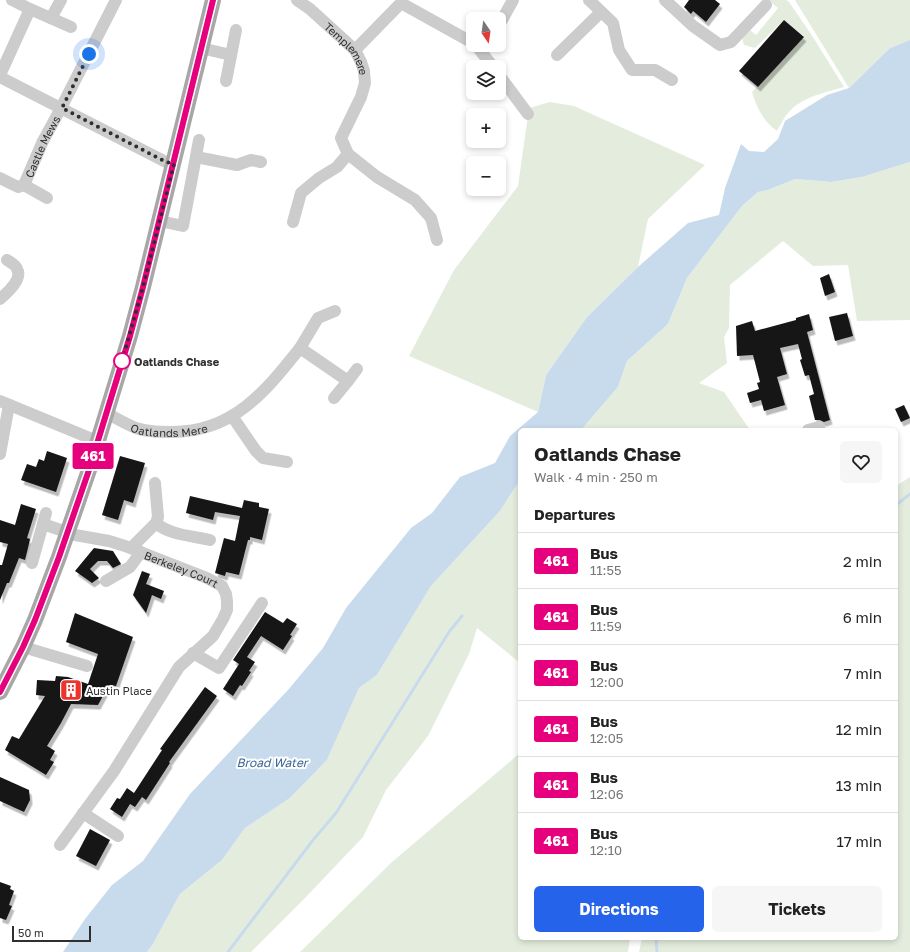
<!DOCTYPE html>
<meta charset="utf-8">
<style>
body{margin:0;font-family:"Golos Text",sans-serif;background:#f6f6f6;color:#222;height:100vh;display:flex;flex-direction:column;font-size:15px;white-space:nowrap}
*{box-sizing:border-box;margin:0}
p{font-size:13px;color:#767676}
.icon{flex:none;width:22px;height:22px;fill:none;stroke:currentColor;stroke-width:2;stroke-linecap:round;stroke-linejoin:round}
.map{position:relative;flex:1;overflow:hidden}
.panel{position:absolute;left:518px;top:428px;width:380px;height:512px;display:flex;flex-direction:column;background:#fff;border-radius:6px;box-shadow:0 2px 6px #0003}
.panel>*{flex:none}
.badge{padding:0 8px;border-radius:3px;font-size:14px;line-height:26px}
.needle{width:26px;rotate:167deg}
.controls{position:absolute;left:466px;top:12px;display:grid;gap:8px}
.controls a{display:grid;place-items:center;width:40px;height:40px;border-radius:6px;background:#fff;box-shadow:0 2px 6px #0003;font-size:20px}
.scale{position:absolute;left:12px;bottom:10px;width:79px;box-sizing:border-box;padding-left:4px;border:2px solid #2f2f2f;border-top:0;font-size:11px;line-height:14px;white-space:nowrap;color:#2f2f2f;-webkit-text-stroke:3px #fff;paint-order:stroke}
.you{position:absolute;width:20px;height:20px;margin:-10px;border:3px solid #fff;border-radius:50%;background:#1a73e8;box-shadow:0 0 0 6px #1a73e833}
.map>.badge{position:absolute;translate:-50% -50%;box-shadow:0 0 0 2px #fff}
h2{padding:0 16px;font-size:15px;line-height:36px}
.round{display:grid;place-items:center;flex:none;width:42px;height:42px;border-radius:6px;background:#f6f6f6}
.overview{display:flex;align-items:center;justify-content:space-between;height:68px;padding:0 16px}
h1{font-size:19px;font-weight:700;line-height:30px}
.primary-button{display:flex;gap:8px;margin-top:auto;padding:8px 16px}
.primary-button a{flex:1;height:46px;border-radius:6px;background:#2563eb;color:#fff;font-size:16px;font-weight:700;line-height:46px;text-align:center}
.primary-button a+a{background:#f6f6f6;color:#222}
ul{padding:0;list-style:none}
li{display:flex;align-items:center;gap:12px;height:56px;padding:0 16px;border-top:1px solid #e0e0e0}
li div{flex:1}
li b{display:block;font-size:15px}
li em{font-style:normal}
li .badge{min-width:44px;font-weight:700;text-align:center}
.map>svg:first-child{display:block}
</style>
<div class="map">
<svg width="910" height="952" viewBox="0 0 910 952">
<defs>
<filter id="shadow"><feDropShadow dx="2.5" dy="4.5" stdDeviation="0" flood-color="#0004"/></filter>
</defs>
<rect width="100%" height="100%" fill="#fff"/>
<g fill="#e4eddd">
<path d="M 768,0 L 786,0 L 789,2 L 811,34 L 844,87 C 826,92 802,97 789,112 C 784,117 781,124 777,131 C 763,121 757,108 752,92 L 804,36 L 784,20 L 755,48 L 744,45 L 742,38 L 750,30 L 756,35 L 778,8 Z"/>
<path d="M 795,0 L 910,0 L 910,40 L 890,48 L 849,88 Z"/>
<path d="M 550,102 L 574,106 L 705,165 L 648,219 L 638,267 L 587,317 L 546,375 L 538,412 L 409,356 L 454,270 L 518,186 L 529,108 Z"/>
<path d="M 910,162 L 910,320 L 857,321 L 848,265 L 813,266 L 783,241 L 730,285 L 729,328 L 724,337 L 727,363 L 699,383 L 724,392 L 750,430 L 581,430 L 618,387 L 627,361 L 668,324 L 687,278 L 742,206 L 758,192 L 768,190 L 795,179 L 831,182 L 862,177 Z"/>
<path d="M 910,477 L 910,952 L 639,952 L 642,938 L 896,938 L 896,486 Z"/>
<path d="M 520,480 L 520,663 L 477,628 L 469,654 L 428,736 L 386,790 L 363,837 L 306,897 L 251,952 L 147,952 L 153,944 L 180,894 L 222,860 L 245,828 L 290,798 L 327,760 L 359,688 L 377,675 L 431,586 L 500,511 Z"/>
<path d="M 520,753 L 520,938 L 630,938 L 628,952 L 300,952 L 392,862 Z"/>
</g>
<path fill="#c8dbed" d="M 910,40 L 910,162 L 862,177 L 831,182 L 795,179 L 768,190 L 758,192 L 742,206 L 687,278 L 668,324 L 627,361 L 618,387 L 581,430 L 520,430 L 520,480 L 500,511 L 431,586 L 377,675 L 359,688 L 327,760 L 290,798 L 245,828 L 222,860 L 180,894 L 153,944 L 147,952 L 63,952 L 85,919 L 112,885 L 143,861 L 190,794 L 288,690 L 323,648 L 346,608 L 411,528 L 432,513 L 460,477 L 495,463 L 510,436 L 538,412 L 546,375 L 587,317 L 638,267 L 688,223 L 719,215 L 725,188 L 741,144 L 749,151 L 764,152 L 778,139 L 785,121 L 827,95 L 849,88 L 890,48 Z"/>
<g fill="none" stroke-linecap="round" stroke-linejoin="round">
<g stroke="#c8dbed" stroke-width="3">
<path d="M 896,505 L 910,494"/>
<path d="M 656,938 L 657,952"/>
<path d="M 228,952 L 313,840 L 336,813 L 449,632 L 462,616"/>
</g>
</g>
<g fill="#161616" filter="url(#shadow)">
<path d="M 689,0 L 715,0 L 720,4 L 706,22 L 693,11 L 691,14 L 684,7 Z"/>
<path d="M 784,20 L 804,37 L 758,87 L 739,71 Z"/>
<path d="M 829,274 L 835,292 L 825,296 L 820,278 Z"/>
<path d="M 847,313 L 853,336 L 835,341 L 829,317 Z"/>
<path d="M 809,314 L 813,330 L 807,332 L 830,420 L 824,422 L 820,420 L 815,420 L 809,396 L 814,394 L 809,375 L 805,376 L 800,360 L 802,359 L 798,344 L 780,348 L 787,374 L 777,377 L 785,405 L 764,411 L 761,400 L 750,403 L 747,393 L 759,389 L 757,383 L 760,382 L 753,355 L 737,356 L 736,326 L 752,321 L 755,331 L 796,320 L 796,318 Z"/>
<path d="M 904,405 L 910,418 L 901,422 L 895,409 Z"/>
<path d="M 47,451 L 67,458 L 56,492 L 21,480 L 27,464 L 36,467 L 39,459 L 44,461 Z"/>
<path d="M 120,456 L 145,463 L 133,503 L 124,500 L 118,520 L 102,515 Z"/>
<path d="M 190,496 L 242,508 L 244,500 L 259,503 L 259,507 L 269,509 L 262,540 L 250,537 L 250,540 L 248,540 L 239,575 L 226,572 L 225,576 L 215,573 L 224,538 L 235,541 L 240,516 L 215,512 L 213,520 L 186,513 Z"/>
<path d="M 21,504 L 36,509 L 27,538 L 30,539 L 28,548 L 25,560 L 19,558 L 9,583 L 7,583 L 0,600 L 0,565 L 2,565 L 8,544 L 0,542 L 0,520 L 15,525 Z"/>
<path d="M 94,548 L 113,551 L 121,564 L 113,568 L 107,561 L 98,561 L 90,569 L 99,578 L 92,583 L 75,571 Z"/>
<path d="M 142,571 L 150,574 L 146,584 L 164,591 L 161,599 L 152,595 L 146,613 L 133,595 Z"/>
<path d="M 265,612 L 283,623 L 287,618 L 297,624 L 290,635 L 292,636 L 283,650 L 261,636 L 247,657 L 255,662 L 249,671 L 251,672 L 242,686 L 240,685 L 233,696 L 223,689 L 239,664 L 233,660 Z"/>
<path d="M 75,613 L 133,637 L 116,686 L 109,685 L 98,705 L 71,704 L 61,723 L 47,746 L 55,751 L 50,760 L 54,762 L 46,775 L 5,750 L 12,736 L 19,739 L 45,696 L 36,695 L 37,680 L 55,681 L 56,676 L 68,677 L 88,684 L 98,654 L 66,642 Z"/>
<path d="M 205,687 L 217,696 L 169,762 L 170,763 L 146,800 L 142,797 L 135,807 L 130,804 L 122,817 L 110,809 L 117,798 L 120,799 L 127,788 L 134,793 L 162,750 L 160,749 Z"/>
<path d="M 0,777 L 29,790 L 30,800 L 24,812 L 0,801 Z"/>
<path d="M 90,829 L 110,840 L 96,866 L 76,856 Z"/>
<path d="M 0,882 L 11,886 L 10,889 L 14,891 L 9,905 L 12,906 L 6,920 L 0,918 Z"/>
</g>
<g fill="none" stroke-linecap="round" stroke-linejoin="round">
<g stroke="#ccc" stroke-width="12">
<path id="s1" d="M 297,0 L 310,9 L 355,50 L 361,62 L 364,71 L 365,83 L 361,97 L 341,138 L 348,154 L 377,177 L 415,200 L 431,218 L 437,240"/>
<path d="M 589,0 L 613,23 L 619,50 L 632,70 L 655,70 L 672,80"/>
<path d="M 665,0 L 693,26 L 720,45 L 731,42 L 766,5"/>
<path d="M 30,9 L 71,27"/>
<path d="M 51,18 L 61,0"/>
<path d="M 502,20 L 513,0"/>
<path d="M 476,45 L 493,67"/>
<path d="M 201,48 L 231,55"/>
<path d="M 355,50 L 401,3 L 473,43"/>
<path d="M 557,55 L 601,12"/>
<path d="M 0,75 L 30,9 L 12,0"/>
<path d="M 499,75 L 528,114"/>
<path d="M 0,77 L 166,162 L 174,164"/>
<path d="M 226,81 L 236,30"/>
<path d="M 196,157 L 237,165 L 251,160 L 261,162"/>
<path id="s2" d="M 0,178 L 18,187 L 24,185 L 43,141 L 61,108 L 116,0"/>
<path d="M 24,185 L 47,198"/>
<path d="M 160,221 L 183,226 L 199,140"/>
<path d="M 293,222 L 301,193 L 319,178 L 337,167 L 348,154"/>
<path d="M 0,299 C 7,293 23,279 17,269 C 16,265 10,262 7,260"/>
<path d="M 300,348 L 318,318 L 335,311"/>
<path d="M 334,398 L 348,381"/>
<path d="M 0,401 L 97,441"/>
<path id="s3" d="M 106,413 C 116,418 126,424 136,428 C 147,432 161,432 172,432 C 233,432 265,392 300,348 L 348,381 L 357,369"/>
<path d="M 232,416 L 256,451 L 263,458 L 287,462"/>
<path d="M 808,430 L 819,427 L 820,430"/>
<path d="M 0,454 L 9,405"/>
<path d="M 156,523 C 169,535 193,536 210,540"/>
<path id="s4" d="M 43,524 L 75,535 L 109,541 L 125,546 L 207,578 L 222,586 L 226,594 L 227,601 L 227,610 L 223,619 L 213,636 L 179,667 L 114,771 L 60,845"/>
<path d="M 131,548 L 156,523 L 158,517 L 155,483"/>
<path d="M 32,563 L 46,513"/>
<path d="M 106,581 L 130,567 L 141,552"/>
<path d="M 23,647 L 87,666"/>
<path d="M 193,653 L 219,668 L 262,603"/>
<path d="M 83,813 L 118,836"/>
</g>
<path stroke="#a7a7a7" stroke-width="16" d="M 0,692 L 23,647 L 35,620 L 59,557 L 89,470 L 130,336 L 143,287 L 213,0"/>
</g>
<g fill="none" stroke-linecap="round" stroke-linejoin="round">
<g stroke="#fff" stroke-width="9">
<path id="line" d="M 0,692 L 23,647 L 35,620 L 59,557 L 89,470 L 130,336 L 143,287 L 213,0"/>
</g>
<use href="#line" stroke="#e6007e" stroke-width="6"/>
<path stroke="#2f2f2f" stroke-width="4" stroke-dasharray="0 7.2" d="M 89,54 L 62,108 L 166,162 L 174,164 L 143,287 L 122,361"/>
</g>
<defs>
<g id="building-square" transform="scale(1.15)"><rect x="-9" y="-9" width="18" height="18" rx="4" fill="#ec342c" stroke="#fff"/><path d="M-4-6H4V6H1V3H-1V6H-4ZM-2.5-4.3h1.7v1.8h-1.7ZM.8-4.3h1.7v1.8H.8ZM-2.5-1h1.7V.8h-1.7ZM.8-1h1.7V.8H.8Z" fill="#fff"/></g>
</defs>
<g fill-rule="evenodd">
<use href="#building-square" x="71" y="690"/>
</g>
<circle fill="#fff" stroke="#e6007e" stroke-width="2" cx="122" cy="361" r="8"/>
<g text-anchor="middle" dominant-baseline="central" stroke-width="4" stroke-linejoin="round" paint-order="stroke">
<g font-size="11" fill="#2f2f2f" stroke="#fff">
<text stroke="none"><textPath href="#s1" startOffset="71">Templemere</textPath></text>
<text stroke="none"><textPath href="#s2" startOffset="69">Castle Mews</textPath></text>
<text stroke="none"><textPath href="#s3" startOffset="67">Oatlands Mere</textPath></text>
<text stroke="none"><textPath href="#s4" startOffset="146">Berkeley Court</textPath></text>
</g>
<g font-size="11" font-weight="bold" fill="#2f2f2f" stroke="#fff" text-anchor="start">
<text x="134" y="361">Oatlands Chase</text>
</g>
<g font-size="11" fill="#2f2f2f" stroke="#fff" text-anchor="start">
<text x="86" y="690">Austin Place</text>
</g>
<g font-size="12" font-style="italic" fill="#3a6795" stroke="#fff">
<text x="272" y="762">Broad Water</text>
</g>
</g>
</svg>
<div class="controls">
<a><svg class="needle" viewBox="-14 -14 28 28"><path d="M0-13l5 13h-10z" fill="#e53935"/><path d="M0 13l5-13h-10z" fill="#767676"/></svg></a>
<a><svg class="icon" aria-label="layers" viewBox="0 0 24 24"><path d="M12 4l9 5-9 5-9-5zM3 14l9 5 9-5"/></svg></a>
<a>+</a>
<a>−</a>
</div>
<div class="scale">50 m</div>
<div class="you" style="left:89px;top:54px"></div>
<b class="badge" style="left:93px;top:456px;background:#e6007e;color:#fff">461</b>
<section class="panel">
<div class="overview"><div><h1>Oatlands Chase</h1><p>Walk · 4 min · 250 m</p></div><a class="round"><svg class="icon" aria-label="heart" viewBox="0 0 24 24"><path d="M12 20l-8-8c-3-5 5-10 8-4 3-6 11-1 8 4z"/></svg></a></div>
<h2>Departures</h2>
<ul>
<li><span class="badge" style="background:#e6007e;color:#fff">461</span><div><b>Bus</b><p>11:55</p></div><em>2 min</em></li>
<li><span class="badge" style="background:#e6007e;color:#fff">461</span><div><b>Bus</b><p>11:59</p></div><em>6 min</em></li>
<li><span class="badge" style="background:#e6007e;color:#fff">461</span><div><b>Bus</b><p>12:00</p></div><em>7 min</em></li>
<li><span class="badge" style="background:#e6007e;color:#fff">461</span><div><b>Bus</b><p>12:05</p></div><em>12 min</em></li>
<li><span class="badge" style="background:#e6007e;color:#fff">461</span><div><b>Bus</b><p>12:06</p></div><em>13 min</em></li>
<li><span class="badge" style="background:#e6007e;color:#fff">461</span><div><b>Bus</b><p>12:10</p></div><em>17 min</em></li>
</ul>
<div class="primary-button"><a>Directions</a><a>Tickets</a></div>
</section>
</div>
